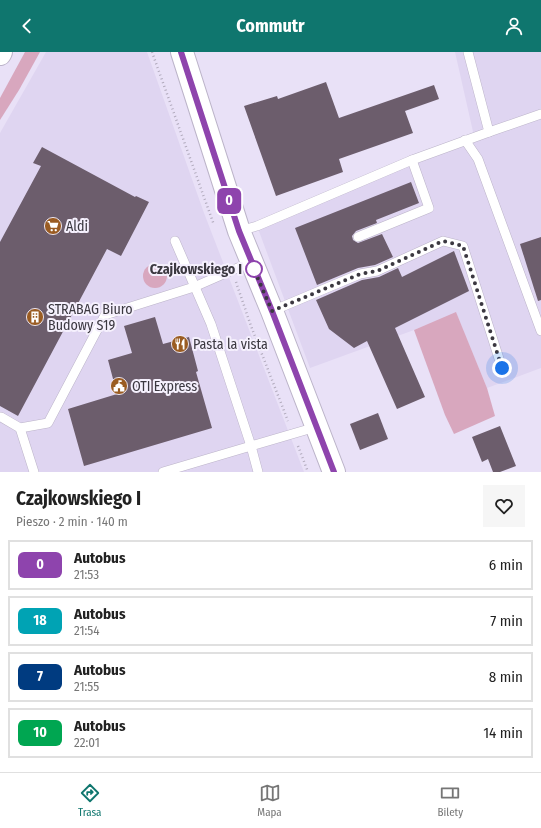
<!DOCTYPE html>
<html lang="pl">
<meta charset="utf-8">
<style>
body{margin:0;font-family:"Fira Sans Condensed",sans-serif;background:#f6f6f6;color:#222;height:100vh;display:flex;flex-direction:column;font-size:15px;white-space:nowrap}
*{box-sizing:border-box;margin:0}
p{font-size:13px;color:#767676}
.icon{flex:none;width:22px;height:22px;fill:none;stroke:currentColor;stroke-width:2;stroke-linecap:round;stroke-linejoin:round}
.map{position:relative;height:420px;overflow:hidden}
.drawer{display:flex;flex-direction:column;background:#fff;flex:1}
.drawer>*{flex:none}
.badge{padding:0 8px;border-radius:6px;font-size:14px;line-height:26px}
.you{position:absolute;width:20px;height:20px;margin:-10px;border:3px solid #fff;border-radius:50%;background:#1a73e8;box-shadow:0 0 0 6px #1a73e833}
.map>.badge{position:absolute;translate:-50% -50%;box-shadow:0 0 0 2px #fff}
.round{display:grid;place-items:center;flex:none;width:42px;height:42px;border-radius:0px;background:#f6f6f6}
.headline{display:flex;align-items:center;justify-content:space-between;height:68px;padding:0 16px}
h1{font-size:19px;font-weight:700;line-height:30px}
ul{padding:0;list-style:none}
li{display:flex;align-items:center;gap:12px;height:50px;margin:0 8px 6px;padding:0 8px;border:2px solid #e0e0e0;border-radius:0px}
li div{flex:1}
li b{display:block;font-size:15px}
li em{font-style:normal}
li .badge{min-width:44px;font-weight:700;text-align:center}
header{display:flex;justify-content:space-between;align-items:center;height:52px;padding:0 16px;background:#0f766e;color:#fff;font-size:18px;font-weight:700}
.dock{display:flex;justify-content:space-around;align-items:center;height:56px;border-top:1px solid #e0e0e0;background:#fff;font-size:11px;color:#767676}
.dock a{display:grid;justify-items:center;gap:2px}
.dock .active{color:#0f766e}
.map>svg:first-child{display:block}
</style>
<header><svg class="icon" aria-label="back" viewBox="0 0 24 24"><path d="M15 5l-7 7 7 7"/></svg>Commutr<svg class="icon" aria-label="person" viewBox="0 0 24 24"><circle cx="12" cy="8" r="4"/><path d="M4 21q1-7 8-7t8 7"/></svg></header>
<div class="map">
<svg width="541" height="420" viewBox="0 0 541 420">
<rect width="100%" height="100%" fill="#e9e1f7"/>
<g fill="#dfd5f1">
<path d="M 46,0 L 147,0 L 204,161 L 304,420 L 0,420 L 0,81 Z"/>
<path d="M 455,0 L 541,0 L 541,316 L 487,336 L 456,261 L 414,278 L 310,316 L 257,174 L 474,84 Z"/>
</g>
<g fill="#d8a7be">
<path d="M 25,0 L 40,0 L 19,38 L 0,68 L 0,46 Z"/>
<circle cx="155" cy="224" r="12"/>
<path d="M 456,260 L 487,336 L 495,364 L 454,382 L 445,363 L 414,278 Z"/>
</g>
<g fill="#6c5d6c">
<path d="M 326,30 L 339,66 L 434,33 L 439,47 L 405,59 L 413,81 L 339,107 L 343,120 L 276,144 L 244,54 L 277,44 L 278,47 Z"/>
<path d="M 42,95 L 135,145 L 136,144 L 149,150 L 121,204 L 107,197 L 18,364 L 0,354 L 0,190 L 41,114 L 33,111 Z"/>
<path d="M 411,130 L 419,151 L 376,168 L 377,171 L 356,179 L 352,184 L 353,188 L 358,191 L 382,182 L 393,205 L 375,213 L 358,216 L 317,233 L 295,176 Z"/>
<path d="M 541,185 L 541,248 L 538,249 L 520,192 Z"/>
<path d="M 454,199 L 469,239 L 395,276 L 425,345 L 397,357 L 367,289 L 354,296 L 329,277 L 316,248 L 362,228 L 379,225 L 398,216 L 402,225 Z"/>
<path d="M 155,265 L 163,292 L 189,285 L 198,319 L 196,320 L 212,376 L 84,414 L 68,357 L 117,342 L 108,308 L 132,301 L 124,274 Z"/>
<path d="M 378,361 L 388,387 L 360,398 L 350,372 Z"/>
<path d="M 500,374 L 516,414 L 500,420 L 493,420 L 488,407 L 482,410 L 472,385 Z"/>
</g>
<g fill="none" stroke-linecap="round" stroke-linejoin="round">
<g stroke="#bcb4c9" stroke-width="10">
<g id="lane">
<path d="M 489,80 L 541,62"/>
<path d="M 465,88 L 478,107 L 541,279"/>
<path d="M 239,179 L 257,174 L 412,108 L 489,80 L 468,0"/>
<path d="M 358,185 L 429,156 L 412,108"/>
<path d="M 175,189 L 211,272 L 251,394 L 316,375"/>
<path d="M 272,259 L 360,222 L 377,219 L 443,189 L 463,194 L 502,316"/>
<path d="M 1,365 L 20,376 L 48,371 L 105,263 L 194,235 L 251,210"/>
<path d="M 20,376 L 34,420"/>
<path d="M 163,420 L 251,394 L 258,420"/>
</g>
</g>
<g stroke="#bcb4c9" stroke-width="24">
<path id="secondary" d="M 182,0 L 239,179 L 272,259 L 334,420"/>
</g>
<g stroke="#bcb4c9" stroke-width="24">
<path id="primary" d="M 0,2 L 1,0"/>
</g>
<g stroke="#b1aabc" stroke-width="2.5" stroke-dasharray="1 3" stroke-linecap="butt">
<path d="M 152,0 L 214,173"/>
<path d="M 236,230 L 251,274 L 288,369"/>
<path d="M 298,394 L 308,420"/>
</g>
<use href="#lane" stroke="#fff" stroke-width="9"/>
<use href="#secondary" stroke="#fff" stroke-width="22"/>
<use href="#primary" stroke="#fff" stroke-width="22"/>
</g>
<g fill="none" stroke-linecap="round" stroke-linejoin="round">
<g stroke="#fff" stroke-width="9">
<path id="line" d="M 181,0 L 239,179 L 272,259 L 334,420"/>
</g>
<use href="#line" stroke="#8e44ad" stroke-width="6"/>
<path stroke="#3b3840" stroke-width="4" stroke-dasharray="0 7.2" d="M 254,217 L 253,215 L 272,259 L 360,222 L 377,219 L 443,189 L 463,194 L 502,316"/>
</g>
<defs>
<g id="supermarket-disc" transform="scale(0.9)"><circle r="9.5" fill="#9a5c22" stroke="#f5f0fd"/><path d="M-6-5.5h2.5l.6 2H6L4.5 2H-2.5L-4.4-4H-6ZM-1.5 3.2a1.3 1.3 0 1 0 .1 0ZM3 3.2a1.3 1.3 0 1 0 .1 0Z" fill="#fff"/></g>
<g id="building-disc" transform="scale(0.9)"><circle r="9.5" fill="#9a5c22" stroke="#f5f0fd"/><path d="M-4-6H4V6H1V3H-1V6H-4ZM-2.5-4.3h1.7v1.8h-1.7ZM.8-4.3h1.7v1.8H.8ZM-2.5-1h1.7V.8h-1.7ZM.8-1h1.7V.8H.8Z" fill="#fff"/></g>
<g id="restaurant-disc" transform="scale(0.9)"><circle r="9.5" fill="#9a5c22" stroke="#f5f0fd"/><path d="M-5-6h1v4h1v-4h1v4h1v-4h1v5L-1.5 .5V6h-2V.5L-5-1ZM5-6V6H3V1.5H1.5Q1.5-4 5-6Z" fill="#fff"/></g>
<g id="civic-disc" transform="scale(0.9)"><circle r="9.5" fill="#9a5c22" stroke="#f5f0fd"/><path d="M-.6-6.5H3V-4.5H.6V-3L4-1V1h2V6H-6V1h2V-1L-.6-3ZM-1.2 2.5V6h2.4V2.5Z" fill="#fff"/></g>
</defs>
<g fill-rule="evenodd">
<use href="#supermarket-disc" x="53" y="174"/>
<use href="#building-disc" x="35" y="265"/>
<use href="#restaurant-disc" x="180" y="292"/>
<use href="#civic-disc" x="119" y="334"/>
</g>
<circle fill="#fff" stroke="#8e44ad" stroke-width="2" cx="254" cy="217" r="8"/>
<g text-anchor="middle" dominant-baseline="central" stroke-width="4" stroke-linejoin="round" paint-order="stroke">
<g font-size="14" fill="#3b3840" stroke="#f5f0fd" text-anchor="start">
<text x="66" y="174">Aldi</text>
<text x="48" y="257">STRABAG Biuro<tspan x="48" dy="16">Budowy S19</tspan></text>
<text x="193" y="292">Pasta la vista</text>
<text x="132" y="334">OTI Express</text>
</g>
<g font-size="14" font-weight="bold" fill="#3b3840" stroke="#f5f0fd" text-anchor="end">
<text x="242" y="217">Czajkowskiego I</text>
</g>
</g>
</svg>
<div class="you" style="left:502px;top:316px"></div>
<b class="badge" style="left:229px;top:149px;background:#8e44ad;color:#fff">0</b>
</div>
<section class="drawer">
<div class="headline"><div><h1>Czajkowskiego I</h1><p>Pieszo · 2 min · 140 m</p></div><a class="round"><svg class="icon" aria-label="heart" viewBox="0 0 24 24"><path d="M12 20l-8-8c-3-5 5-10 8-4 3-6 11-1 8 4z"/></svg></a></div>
<ul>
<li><span class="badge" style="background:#8e44ad;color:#fff">0</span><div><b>Autobus</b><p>21:53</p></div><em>6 min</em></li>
<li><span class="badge" style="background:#00a3b4;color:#fff">18</span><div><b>Autobus</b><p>21:54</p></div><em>7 min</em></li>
<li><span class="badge" style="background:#003b80;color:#fff">7</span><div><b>Autobus</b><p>21:55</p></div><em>8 min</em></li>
<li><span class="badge" style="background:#00a651;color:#fff">10</span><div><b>Autobus</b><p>22:01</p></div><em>14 min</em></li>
</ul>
</section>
<nav class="dock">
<a class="active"><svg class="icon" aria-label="directions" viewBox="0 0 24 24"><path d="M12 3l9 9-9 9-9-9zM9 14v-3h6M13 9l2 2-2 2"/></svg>Trasa</a>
<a><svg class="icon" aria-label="map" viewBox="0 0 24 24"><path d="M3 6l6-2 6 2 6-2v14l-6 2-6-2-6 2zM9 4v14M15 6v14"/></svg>Mapa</a>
<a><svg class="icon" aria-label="tickets" viewBox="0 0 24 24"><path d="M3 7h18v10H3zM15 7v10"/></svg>Bilety</a>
</nav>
